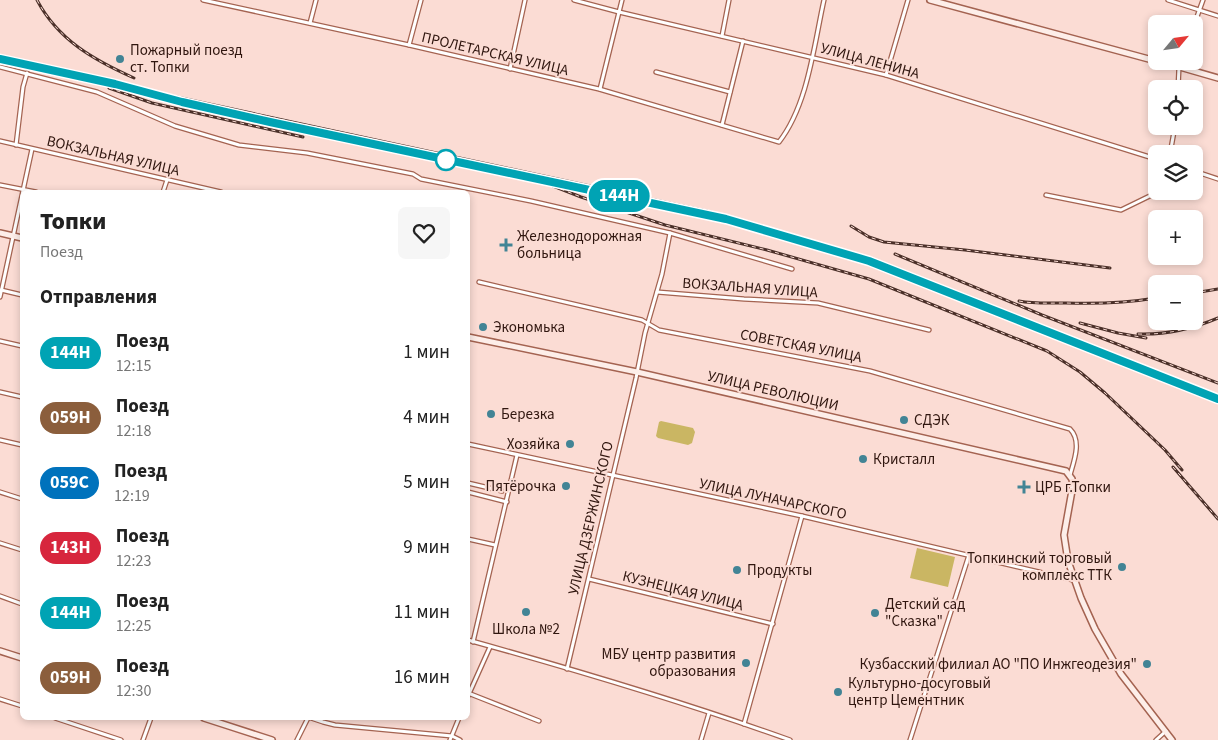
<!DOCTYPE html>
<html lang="ru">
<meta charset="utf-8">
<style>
body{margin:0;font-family:"Source Sans 3",sans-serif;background:#f6f6f6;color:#222;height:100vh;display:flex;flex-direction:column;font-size:19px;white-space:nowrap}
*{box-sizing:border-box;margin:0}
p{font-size:16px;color:#767676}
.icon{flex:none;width:28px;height:28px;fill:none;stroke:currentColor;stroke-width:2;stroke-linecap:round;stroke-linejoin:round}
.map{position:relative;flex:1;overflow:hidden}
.panel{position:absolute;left:20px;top:190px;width:450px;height:530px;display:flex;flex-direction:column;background:#fff;border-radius:8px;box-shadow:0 2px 8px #0003}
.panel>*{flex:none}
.badge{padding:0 10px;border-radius:16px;font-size:18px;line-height:32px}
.needle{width:32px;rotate:61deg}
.fabs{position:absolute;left:1148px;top:15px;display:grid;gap:10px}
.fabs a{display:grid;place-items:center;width:55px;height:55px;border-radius:8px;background:#fff;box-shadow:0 2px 8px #0003;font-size:25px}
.map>.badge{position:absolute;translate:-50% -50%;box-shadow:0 0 0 2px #fff}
h2{padding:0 20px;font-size:19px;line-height:45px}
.round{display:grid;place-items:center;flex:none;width:52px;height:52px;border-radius:8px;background:#f6f6f6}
.summary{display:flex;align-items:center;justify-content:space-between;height:85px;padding:0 20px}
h1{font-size:24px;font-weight:800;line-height:38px}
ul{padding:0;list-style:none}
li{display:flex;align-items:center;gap:15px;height:65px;padding:0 20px}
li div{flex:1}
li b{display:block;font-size:19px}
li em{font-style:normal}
li .badge{min-width:55px;font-weight:700;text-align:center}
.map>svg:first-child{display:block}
</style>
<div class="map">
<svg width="1218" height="740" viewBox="0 0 1218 740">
<rect width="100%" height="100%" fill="#fbdcd4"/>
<g fill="#cab663">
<path d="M 661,421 L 693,428 L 695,432 L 692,443 L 688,445 L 658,438 L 656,436 L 659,422 Z"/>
<path d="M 917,548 L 955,557 L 948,587 L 910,578 Z"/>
</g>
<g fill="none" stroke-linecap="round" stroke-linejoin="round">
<g stroke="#a46351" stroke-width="5.5">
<g id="street">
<path d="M 203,0 L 409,45 L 599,89 L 779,142 C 808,105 814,45 824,0"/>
<path d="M 574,0 L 619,12 L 886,75 L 1156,159"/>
<path d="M 1168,0 L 1218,16"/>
<path d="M 310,23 L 316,0"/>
<path d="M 1194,25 L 1203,0"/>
<path d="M 722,36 L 729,0"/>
<path d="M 409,45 L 421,0"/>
<path d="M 0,67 L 97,92 L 175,126 L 239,145 L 307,153 L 413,174 L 421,179 L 531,201 L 670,233 L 792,269"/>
<path d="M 510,69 L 525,0"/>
<path d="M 656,72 L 730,92"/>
<path d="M 886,75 L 908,0"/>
<path d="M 600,89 L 622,0"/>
<path d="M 1178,89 L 1179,67 L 1181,61"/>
<path d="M 722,125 L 743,41"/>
<path d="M 0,141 L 221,192"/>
<path d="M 16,145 L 23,87 L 27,73"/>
<path d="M 1170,154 L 1175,126"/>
<path d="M 1194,171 L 1218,179"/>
<path d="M 0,185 L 36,192"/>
<path d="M 163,192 L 167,180"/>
<path d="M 1046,195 L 1121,210 L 1160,191"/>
<path d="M 479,282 L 642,320 L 659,330 L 870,371 L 1070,429 C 1082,441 1074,461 1070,475"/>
<path d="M 1,290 L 22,295"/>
<path d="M 657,292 L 744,299 L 818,303 L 929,330"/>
<path d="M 0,297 L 32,149"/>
<path d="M 0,341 L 22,346"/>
<path d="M 0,392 L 22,397"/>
<path d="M 0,440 L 22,445"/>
<path d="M 468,444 L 802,516 L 1073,580"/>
<path d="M 468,483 L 502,491"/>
<path d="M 0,492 L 22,499"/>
<path d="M 468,492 L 507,502"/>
<path d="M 468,539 L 495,545"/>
<path d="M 0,543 L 22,550"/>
<path d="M 589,579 L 773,624"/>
<path d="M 0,596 L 22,604"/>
<path d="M 468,640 C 576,670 684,702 790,740"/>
<path d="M 473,642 L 517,455"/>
<path d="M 567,669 L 636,378 L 645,333 L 662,274 L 670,233"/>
<path d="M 468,693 L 539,721"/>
<path d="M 468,696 L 490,647"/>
<path d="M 0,699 L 22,706"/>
<path d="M 55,718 L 121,740"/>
<path d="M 311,718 L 323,722 L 335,725 L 452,736 L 460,740"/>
<path d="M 744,724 L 802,516"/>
<path d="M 143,740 L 151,718"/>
<path d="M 297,740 L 308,718"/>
<path d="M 450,740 L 459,718"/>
<path d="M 701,740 L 709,713"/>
<path d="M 910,740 L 969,555"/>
<path d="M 1156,740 L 1166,731"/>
</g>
</g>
<g stroke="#a46351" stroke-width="8">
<g id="secondary">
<path d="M 930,0 L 1156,61"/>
<path d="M 1159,61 L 1218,78"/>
<path d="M 0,233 L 22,238"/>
<path d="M 468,337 L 637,372 L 1066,471 L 1072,479 L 1073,485 L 1064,535 L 1068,561 L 1081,598 L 1095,629 L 1121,674 L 1172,740"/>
<path d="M 0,651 L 22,658"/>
<path d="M 204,718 L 272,740"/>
</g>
</g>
<use href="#street" stroke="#fff" stroke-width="3"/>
<use href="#secondary" stroke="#fdeee9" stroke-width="5"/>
<g stroke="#4b3029" stroke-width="3">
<g id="rail">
<path d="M 37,0 C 58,40 94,60 134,78"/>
<path d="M 0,59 L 706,211 L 732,218 L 892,267 L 1218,397"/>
<path d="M 109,88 L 152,103 L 303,137"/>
<path d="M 553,186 L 581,197 L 665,225 L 767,250 L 869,279 L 1047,351 L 1080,372 L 1105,393 L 1165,450 L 1182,470"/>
<path d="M 851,226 L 869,237 L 884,242 L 965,250 L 1110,268"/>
<path d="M 895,254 L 1042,315 L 1218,383"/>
<path d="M 1194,293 L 1218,289"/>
<path d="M 1019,301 C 1034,304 1050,303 1066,303 C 1096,304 1126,303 1156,298"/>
<path d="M 1080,323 L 1118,333 L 1146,338"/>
<path d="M 1138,334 C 1166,335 1192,329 1218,318"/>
<path d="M 1173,467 L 1218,519"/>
</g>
</g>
<use href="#rail" stroke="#fbdcd4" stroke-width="1" stroke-dasharray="4" stroke-linecap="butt"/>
</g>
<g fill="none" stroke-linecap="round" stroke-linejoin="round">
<g stroke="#fff" stroke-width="11">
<path id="line" d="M 0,59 L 115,84 L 182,102 L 270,122 L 726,219 L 869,261 L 1218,399"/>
</g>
<use href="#line" stroke="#00a3b4" stroke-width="8"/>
</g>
<g fill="#428495" stroke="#fbdcd4" stroke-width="2">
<circle cx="120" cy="59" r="5"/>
<path d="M503.5 237.5h5v5h5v5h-5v5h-5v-5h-5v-5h5z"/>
<circle cx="483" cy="327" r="5"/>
<circle cx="491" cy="414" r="5"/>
<circle cx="904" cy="420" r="5"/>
<circle cx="570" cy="444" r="5"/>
<circle cx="863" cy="459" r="5"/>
<circle cx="566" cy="486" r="5"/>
<path d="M1021.5 479.5h5v5h5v5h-5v5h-5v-5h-5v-5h5z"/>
<circle cx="1122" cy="567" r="5"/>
<circle cx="737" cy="570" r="5"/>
<circle cx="526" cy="612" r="5"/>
<circle cx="875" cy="613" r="5"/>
<circle cx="746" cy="663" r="5"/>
<circle cx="1147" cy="664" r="5"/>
<circle cx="838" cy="692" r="5"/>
</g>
<circle fill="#fff" stroke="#00a3b4" stroke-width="2.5" cx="446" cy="160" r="10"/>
<g text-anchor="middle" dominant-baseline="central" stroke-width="4" stroke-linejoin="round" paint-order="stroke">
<g font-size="15" fill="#30160f" stroke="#fbdcd4" text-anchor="start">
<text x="130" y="50">Пожарный поезд<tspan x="130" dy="17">ст. Топки</tspan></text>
<text x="517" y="236">Железнодорожная<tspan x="517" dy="17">больница</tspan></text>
<text x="493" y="327">Экономька</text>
<text x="501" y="414">Березка</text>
<text x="914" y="420">СДЭК</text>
<text x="560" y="444" text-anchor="end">Хозяйка</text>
<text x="873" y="459">Кристалл</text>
<text x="556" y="486" text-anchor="end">Пятёрочка</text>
<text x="1035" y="487">ЦРБ г.Топки</text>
<text x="1112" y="558" text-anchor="end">Топкинский торговый<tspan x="1112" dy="17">комплекс ТТК</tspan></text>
<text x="747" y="570">Продукты</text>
<text x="885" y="604">Детский сад<tspan x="885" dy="17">"Сказка"</tspan></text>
<text x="526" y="629" text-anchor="middle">Школа №2</text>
<text x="736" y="654" text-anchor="end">МБУ центр развития<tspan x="736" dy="17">образования</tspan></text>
<text x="1137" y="664" text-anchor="end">Кузбасский филиал АО "ПО Инжгеодезия"</text>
<text x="848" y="683">Культурно-досуговый<tspan x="848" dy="17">центр Цементник</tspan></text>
</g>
<g font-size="15" fill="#30160f" stroke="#fbdcd4">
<text transform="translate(495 54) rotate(13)">ПРОЛЕТАРСКАЯ УЛИЦА</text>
<text transform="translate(870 61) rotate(15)">УЛИЦА ЛЕНИНА</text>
<text transform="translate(113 156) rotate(13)">ВОКЗАЛЬНАЯ УЛИЦА</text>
<text transform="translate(750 288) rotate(4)">ВОКЗАЛЬНАЯ УЛИЦА</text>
<text transform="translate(801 346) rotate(11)">СОВЕТСКАЯ УЛИЦА</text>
<text transform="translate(773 391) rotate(13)">УЛИЦА РЕВОЛЮЦИИ</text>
<text transform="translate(773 499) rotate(12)">УЛИЦА ЛУНАЧАРСКОГО</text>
<text transform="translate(591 518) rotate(-77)">УЛИЦА ДЗЕРЖИНСКОГО</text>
<text transform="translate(683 591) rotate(14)">КУЗНЕЦКАЯ УЛИЦА</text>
</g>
</g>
</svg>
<div class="fabs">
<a><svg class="needle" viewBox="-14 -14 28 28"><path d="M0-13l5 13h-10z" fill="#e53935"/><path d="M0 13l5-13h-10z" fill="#767676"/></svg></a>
<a><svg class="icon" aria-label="locate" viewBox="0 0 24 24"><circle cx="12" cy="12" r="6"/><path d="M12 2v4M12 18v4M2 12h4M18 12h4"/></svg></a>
<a><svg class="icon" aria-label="layers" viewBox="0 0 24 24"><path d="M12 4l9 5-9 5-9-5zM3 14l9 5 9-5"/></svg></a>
<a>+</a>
<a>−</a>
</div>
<b class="badge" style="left:619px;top:196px;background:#00a3b4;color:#fff">144Н</b>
<section class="panel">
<div class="summary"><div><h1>Топки</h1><p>Поезд</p></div><a class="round"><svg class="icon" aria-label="heart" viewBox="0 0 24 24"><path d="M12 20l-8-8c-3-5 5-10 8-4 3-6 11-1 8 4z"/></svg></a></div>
<h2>Отправления</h2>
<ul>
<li><span class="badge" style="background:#00a3b4;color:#fff">144Н</span><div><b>Поезд</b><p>12:15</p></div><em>1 мин</em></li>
<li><span class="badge" style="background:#8b5e3c;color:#fff">059Н</span><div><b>Поезд</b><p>12:18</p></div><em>4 мин</em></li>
<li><span class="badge" style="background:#0072bc;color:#fff">059С</span><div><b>Поезд</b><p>12:19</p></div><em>5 мин</em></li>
<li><span class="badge" style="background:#d7263d;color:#fff">143Н</span><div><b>Поезд</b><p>12:23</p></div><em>9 мин</em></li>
<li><span class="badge" style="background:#00a3b4;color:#fff">144Н</span><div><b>Поезд</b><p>12:25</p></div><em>11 мин</em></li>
<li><span class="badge" style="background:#8b5e3c;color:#fff">059Н</span><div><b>Поезд</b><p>12:30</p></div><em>16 мин</em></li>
</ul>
</section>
</div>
